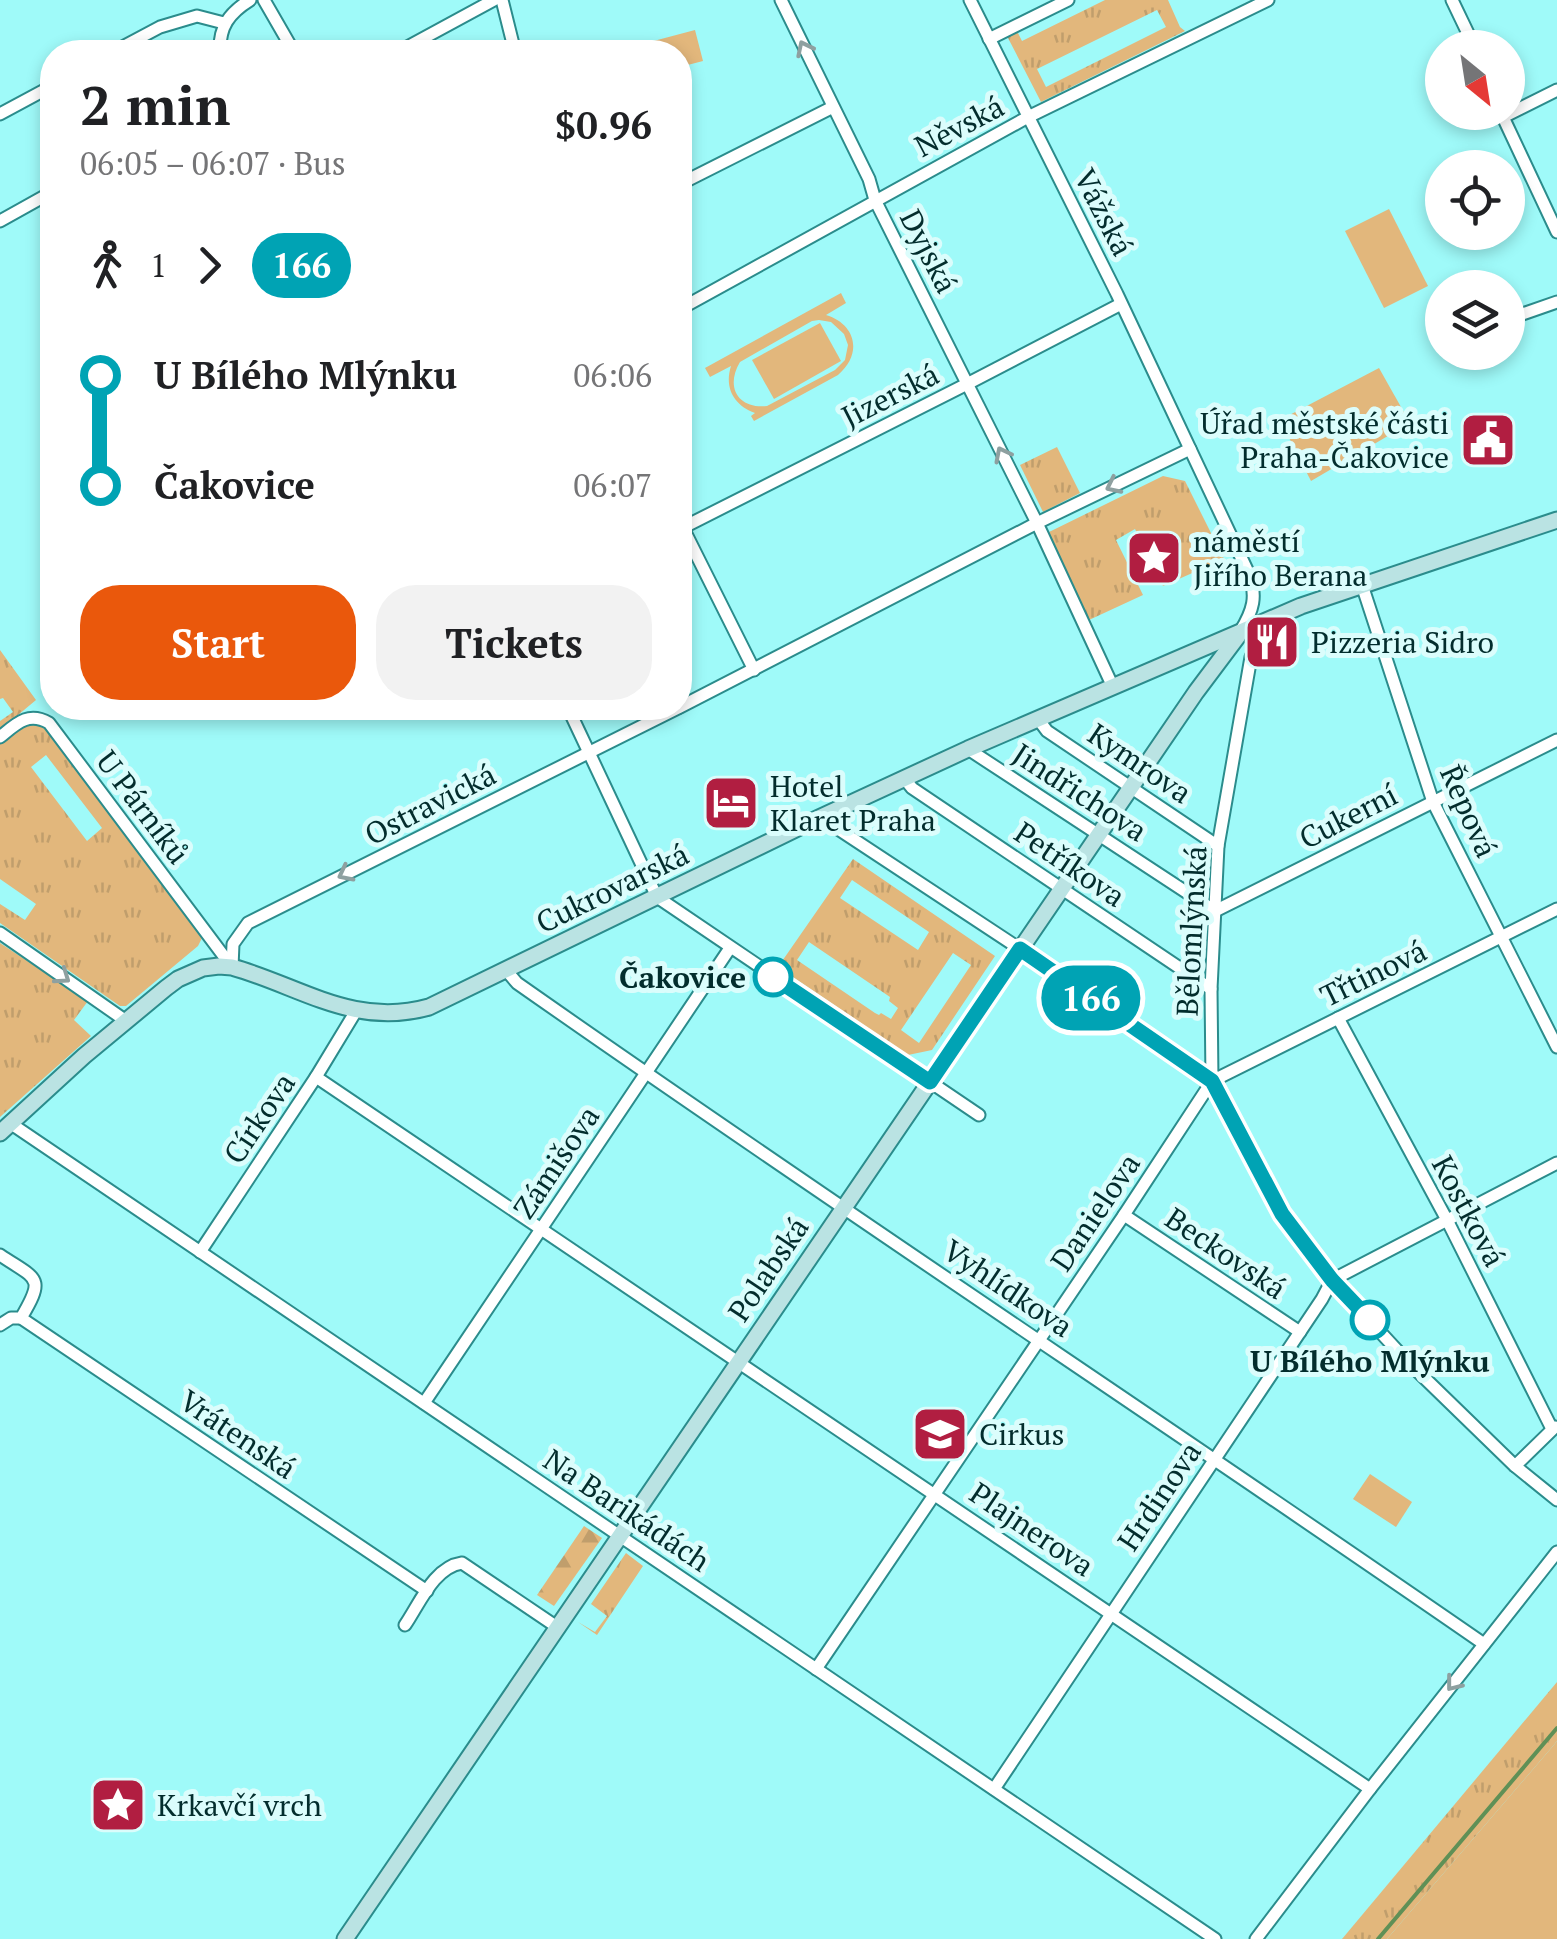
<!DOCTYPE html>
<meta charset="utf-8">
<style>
body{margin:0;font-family:"PT Serif",serif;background:#f2f2f2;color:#202124;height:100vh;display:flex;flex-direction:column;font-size:38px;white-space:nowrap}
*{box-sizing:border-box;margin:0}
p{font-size:32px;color:#757577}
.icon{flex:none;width:55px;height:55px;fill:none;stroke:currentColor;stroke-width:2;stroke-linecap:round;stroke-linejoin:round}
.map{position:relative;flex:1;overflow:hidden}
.panel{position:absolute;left:40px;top:40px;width:652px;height:680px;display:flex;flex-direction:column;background:#fff;border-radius:40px;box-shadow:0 5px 15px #0003}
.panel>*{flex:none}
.badge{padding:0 20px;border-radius:32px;font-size:35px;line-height:65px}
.needle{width:65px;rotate:150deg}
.buttons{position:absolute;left:1425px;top:30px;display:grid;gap:20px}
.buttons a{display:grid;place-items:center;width:100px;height:100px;border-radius:50%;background:#fff;box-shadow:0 5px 15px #0003;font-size:50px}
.map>.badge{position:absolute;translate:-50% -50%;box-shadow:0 0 0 5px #fff}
.legs{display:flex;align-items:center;gap:15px;height:110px;padding:0 40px;font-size:32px}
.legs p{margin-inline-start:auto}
.head{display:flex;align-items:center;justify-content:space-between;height:170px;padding:0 40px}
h1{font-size:55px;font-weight:700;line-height:75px}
.primary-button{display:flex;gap:20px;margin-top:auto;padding:20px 40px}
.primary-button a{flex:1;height:115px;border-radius:40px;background:#ea580c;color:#fff;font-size:40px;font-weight:700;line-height:115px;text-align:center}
.primary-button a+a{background:#f2f2f2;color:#202124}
ul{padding:0 40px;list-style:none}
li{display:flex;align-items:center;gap:35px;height:110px;font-size:38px}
li i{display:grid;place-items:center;width:15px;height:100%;margin:0 12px;background:currentColor}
li i::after{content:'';width:25px;height:25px;margin:-12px;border:8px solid;border-radius:50%;background:#fff}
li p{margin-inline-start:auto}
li:first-child i{background:linear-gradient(#0000 50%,currentColor 0)}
li:last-child i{background:linear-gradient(currentColor 50%,#0000 0)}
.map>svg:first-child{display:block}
</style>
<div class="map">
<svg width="1557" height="1939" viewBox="0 0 1557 1939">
<defs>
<pattern id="grass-tufts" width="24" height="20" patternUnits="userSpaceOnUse" patternTransform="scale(2.5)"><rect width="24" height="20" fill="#e2b77c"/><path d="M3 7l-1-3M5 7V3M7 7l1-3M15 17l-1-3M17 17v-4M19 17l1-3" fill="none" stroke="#c09e6c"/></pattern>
<pattern id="forest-firs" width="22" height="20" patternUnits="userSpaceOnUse" patternTransform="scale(2.5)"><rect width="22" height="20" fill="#e2b77c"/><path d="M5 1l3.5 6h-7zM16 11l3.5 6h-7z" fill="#c09e6c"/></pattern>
</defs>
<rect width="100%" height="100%" fill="#9ffaf9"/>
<g fill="url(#grass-tufts)" fill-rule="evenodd">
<path d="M 1105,0 L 1168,0 L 1180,27 L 1185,31 L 1041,102 L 1007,36 L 1017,31 L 1022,41 ZM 1157,10 L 1166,27 L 1046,87 L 1037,69 Z"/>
<path d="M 1057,447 L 1080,493 L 1043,512 L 1020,465 Z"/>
<path d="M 1163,476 L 1185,481 L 1224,559 L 1163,586 L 1135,529 L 1116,540 L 1143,595 L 1089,620 L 1084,617 L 1045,534 Z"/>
<path d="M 0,650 L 36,700 L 0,730 L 0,721 L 13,712 L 3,698 L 0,699 Z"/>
<path d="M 24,721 L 43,723 L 202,938 L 198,946 L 126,1006 L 120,1006 L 0,923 L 0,904 L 25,920 L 36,904 L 0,879 L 0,741 ZM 46,755 L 102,828 L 87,841 L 31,767 Z"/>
<path d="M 853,859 L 995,956 L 932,1050 L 908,1055 L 778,967 ZM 852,880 L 929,932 L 918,950 L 840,898 ZM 809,942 L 890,997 L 889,1001 L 898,1008 L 891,1019 L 881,1013 L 879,1015 L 875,1013 L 797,960 ZM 953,953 L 971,965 L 919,1043 L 901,1030 Z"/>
<path d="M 0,943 L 88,1001 L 74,1020 L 91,1036 L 0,1117 Z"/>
<path d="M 626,1553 L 643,1566 L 597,1635 L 578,1622 L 595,1632 L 607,1616 L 591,1604 Z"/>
<path d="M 1557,1682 L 1557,1741 L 1553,1746 L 1387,1939 L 1342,1939 Z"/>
</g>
<path fill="url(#forest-firs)" d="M 584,1526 L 602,1538 L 554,1606 L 537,1595 Z"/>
<g fill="#e2b77c" fill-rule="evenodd">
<path d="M 695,30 L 703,61 L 680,67 L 680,52 L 632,52 L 631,47 Z"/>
<path d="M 1389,209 L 1428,286 L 1384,308 L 1345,231 Z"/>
<path d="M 841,293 L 846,303 L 826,315 C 856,324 863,354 838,375 L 754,421 L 751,416 L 755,413 C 734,405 724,388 731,366 L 710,377 L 705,368 ZM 819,320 L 831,322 L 844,334 L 848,345 L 845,360 L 835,370 L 767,406 C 738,409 725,387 740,362 L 812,321 Z"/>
<path d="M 820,323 L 841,361 L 774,399 L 752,360 Z"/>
<path d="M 1379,368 L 1410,423 L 1311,481 L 1280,420 Z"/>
<path d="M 1370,1474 L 1412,1502 L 1396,1527 L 1353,1499 Z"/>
<path d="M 1557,1741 L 1557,1939 L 1387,1939 L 1553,1746 Z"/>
</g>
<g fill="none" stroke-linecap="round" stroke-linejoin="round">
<path stroke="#5f9056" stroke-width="4" d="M 1378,1939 L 1557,1728"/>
<g stroke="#2b8c8c" stroke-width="15">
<g id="street">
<path d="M 264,0 L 294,52"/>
<path d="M 502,0 L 515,52"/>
<path d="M 781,0 L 869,179 L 875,200 L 1037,523 L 1113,687"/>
<path d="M 970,0 L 1117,294 L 1248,572 C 1258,596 1253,611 1240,632"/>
<path d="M 1452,0 L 1475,48"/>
<path d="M 989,39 L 1068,0"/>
<path d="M 113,52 L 160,27 L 197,16 L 224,23"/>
<path d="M 220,52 C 219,27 229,13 250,0"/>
<path d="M 398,52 L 494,0"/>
<path d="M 1557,90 L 1503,117 L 1557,232"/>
<path d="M 0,114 L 52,86"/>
<path d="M 680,184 L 833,107"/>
<path d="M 0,221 L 52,192"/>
<path d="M 680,309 L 1028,117 L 1268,0"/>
<path d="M 1508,319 L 1557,302"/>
<path d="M 680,522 L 754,670"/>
<path d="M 680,529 L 967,384 L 1121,304"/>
<path d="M 1362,585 L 1433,802 L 1557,1047"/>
<path d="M 1251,657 L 1218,846 L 1211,989 L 1212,1081 L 1282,1215 L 1332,1280 L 1407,1361 L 1515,1466 L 1557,1500"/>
<path d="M 680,707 L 1037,523 L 1190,449"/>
<path d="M 568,708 L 657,897 L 979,1115"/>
<path d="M 1038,719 L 1047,731 L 1218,846"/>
<path d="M 0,737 C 16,724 28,711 49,723 L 232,967"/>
<path d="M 968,749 L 1215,911"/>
<path d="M 904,778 L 912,788 L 1211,989"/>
<path d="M 824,815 L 832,825 L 1020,949 L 1212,1081"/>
<path d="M 1215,911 L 1557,740"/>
<path d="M 0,933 L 126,1021"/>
<path d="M 232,967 L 233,944 L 248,923 L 678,708"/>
<path d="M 506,970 L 517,983 C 836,1207 1163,1422 1484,1644"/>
<path d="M 1338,1018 L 1447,1220 L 1552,1429"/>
<path d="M 316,1077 L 1370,1789"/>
<path d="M 1212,1081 L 1557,909"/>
<path d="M 10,1123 L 1215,1939"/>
<path d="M 1124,1215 L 1300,1332"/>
<path d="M 200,1252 L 316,1077 L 356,1011"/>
<path d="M 0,1255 C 37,1280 46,1276 21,1318 L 11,1318 L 0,1325"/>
<path d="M 21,1318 L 427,1591"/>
<path d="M 424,1403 L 730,948"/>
<path d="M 1515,1466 L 1555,1427"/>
<path d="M 405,1625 C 420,1603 434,1567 462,1563 L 557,1627"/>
<path d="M 816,1669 L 1124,1215 L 1212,1081"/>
<path d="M 994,1789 L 1322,1299 L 1332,1280 L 1557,1163"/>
<path d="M 1256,1939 L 1370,1789 L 1557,1552"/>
</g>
</g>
<g stroke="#2b8c8c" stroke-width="19">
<g id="secondary">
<path d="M 0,1133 L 84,1056 L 166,988 L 178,979 L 203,968 L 219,966 L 232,967 C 300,986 354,1028 429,1007 L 808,823 L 968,749 L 1301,606 L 1557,520"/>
<path d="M 345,1939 L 1196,692 L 1238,636"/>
</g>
</g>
<use href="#street" stroke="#fff" stroke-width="11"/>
<use href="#secondary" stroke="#bae3e3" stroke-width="15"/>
</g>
<defs><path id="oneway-chevron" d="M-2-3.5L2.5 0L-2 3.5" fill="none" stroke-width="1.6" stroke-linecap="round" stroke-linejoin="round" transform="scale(2.5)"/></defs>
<g stroke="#8ea0a0">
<use href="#oneway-chevron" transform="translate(804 48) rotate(-116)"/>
<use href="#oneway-chevron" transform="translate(1002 454) rotate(-117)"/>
<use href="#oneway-chevron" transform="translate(1113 486) rotate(154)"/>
<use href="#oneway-chevron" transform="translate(345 874) rotate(153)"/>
<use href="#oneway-chevron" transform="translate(63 977) rotate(35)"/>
<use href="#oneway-chevron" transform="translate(1453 1684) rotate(128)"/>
</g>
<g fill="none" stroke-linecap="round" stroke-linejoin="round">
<g stroke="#fff" stroke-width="22">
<path id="line-1" d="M 773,977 L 930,1082 L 1020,949 L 1212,1081 L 1282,1214 L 1332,1280 L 1370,1320"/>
</g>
<use href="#line-1" stroke="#00a3b4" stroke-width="15"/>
</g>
<defs>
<g id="civic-square" transform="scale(2.875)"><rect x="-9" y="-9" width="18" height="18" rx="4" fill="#b11e41" stroke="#dbfdfc"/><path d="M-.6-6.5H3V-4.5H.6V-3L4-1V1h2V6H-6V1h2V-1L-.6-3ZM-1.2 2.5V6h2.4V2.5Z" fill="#fff"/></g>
<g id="sight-square" transform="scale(2.875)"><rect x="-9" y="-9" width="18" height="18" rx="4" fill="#b11e41" stroke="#dbfdfc"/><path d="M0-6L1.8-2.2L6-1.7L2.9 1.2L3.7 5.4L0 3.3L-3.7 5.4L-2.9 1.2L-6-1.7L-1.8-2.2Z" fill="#fff"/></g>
<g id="restaurant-square" transform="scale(2.875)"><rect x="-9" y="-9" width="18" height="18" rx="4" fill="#b11e41" stroke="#dbfdfc"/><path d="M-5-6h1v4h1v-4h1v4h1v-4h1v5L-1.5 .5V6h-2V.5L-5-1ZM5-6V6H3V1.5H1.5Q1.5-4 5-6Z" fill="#fff"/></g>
<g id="hotel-square" transform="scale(2.875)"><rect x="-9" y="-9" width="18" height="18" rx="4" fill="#b11e41" stroke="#dbfdfc"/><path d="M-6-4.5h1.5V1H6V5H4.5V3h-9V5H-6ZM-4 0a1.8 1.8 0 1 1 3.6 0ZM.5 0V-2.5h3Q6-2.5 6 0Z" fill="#fff"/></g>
<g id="school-square" transform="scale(2.875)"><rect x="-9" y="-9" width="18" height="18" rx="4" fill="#b11e41" stroke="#dbfdfc"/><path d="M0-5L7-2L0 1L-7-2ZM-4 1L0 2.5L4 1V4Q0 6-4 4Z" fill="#fff"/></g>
</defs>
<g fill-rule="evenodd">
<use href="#civic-square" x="1488" y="440"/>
<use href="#sight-square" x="1154" y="558"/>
<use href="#restaurant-square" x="1272" y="642"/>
<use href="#hotel-square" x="731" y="803"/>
<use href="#school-square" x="940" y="1434"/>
<use href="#sight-square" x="118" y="1805"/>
</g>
<g fill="#fff" stroke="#00a3b4" stroke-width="5">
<circle cx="773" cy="977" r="18"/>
<circle cx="1370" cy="1320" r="18"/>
</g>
<g text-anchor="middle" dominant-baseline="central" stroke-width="10" stroke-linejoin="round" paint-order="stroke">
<g font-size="30" fill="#032d2d" stroke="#dbfdfc">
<text transform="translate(959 126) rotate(-28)">Něvská</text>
<text transform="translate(1104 212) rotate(63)">Vážská</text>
<text transform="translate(929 251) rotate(63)">Dyjská</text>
<text transform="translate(890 395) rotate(-27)">Jizerská</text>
<text transform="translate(1140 763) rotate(34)">Kymrova</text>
<text transform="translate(1080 792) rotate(33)">Jindřichova</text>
<text transform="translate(430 804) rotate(-27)">Ostravická</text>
<text transform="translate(143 807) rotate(53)">U Párníků</text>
<text transform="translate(1469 811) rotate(66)">Řepová</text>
<text transform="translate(1348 816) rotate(-27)">Cukerní</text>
<text transform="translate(1070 864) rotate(34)">Petříkova</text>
<text transform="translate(612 888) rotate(-26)">Cukrovarská</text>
<text transform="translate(1191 931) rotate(-87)">Bělomlýnská</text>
<text transform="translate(1373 973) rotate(-26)">Třtinová</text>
<text transform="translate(259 1118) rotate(-56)">Církova</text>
<text transform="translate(556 1162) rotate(-56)">Zámišova</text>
<text transform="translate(1469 1211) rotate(62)">Kostková</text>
<text transform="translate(1095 1212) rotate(-56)">Danielova</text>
<text transform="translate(1226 1253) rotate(34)">Beckovská</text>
<text transform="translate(768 1269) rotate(-56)">Polabská</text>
<text transform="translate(1008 1288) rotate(34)">Vyhlídkova</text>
<text transform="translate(238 1434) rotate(34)">Vrátenská</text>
<text transform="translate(1159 1496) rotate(-56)">Hrdinova</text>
<text transform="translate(627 1510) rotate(34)">Na Barikádách</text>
<text transform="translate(1032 1529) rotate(34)">Plajnerova</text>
</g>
<g font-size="30" fill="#032d2d" stroke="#dbfdfc" text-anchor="start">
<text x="1449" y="423" text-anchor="end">Úřad městské části<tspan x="1449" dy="34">Praha-Čakovice</tspan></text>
<text x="1193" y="541">náměstí<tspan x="1193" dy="34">Jiřího Berana</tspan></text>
<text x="1311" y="642">Pizzeria Sidro</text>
<text x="770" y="786">Hotel<tspan x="770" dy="34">Klaret Praha</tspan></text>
<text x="979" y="1434">Cirkus</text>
<text x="157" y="1805">Krkavčí vrch</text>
</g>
<g font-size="30" font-weight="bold" fill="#032d2d" stroke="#dbfdfc" text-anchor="end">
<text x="746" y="977">Čakovice</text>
<text x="1370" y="1361" text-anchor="middle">U Bílého Mlýnku</text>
</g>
</g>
</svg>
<div class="buttons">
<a><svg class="needle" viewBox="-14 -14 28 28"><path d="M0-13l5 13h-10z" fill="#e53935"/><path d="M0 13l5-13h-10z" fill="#757577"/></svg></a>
<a><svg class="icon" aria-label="locate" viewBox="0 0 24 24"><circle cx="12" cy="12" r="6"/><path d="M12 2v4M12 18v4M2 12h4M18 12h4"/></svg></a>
<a><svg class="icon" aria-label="layers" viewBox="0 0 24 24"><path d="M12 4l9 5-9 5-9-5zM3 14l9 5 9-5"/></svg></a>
</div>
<b class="badge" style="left:1091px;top:998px;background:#00a3b4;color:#fff">166</b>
<section class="panel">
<div class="head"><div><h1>2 min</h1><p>06:05 – 06:07 · Bus</p></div><b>$0.96</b></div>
<div class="legs"><svg class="icon" aria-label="walk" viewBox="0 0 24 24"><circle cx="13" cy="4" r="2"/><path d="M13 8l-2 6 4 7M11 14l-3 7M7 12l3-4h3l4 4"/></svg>1<svg class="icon" aria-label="forward" viewBox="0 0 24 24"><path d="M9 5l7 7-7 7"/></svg><b class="badge" style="background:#00a3b4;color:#fff">166</b></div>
<ul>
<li><i style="color:#00a3b4"></i><b>U Bílého Mlýnku</b><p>06:06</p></li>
<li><i style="color:#00a3b4"></i><b>Čakovice</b><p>06:07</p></li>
</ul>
<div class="primary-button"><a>Start</a><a>Tickets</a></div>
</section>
</div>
